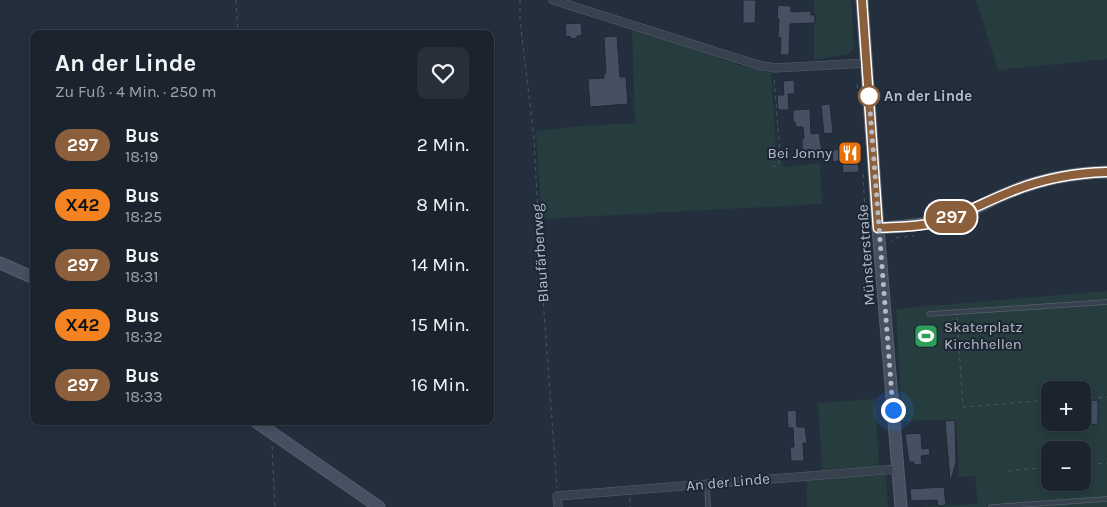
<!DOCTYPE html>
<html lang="de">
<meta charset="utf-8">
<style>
body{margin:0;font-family:Karla,sans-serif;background:#282f3a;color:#f1f3f6;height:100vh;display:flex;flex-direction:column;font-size:19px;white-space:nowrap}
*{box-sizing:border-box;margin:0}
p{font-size:16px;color:#a0a4aa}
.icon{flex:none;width:28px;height:28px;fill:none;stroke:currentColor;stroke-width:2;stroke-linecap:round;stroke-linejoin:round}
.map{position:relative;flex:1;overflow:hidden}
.panel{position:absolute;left:30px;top:30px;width:464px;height:395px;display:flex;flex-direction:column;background:#1b232e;border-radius:10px;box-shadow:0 2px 8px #0003,0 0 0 1px #39404a}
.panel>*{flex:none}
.badge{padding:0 10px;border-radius:16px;font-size:18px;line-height:32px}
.buttons{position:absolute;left:1041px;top:381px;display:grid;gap:10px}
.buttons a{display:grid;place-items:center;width:50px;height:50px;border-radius:10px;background:#1b232e;box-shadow:0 2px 8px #0003,0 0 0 1px #39404a;font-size:25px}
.you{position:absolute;width:25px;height:25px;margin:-12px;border:4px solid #fff;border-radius:50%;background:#1a73e8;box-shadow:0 0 0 8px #1a73e833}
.map>.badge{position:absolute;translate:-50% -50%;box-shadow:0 0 0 2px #fff}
.round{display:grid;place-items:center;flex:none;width:52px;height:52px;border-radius:10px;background:#282f3a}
.summary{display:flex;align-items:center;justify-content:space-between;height:85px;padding:0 25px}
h1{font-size:24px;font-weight:700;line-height:38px}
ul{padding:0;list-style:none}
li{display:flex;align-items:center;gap:15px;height:60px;padding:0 25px}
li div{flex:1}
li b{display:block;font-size:19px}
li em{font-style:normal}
li .badge{min-width:55px;font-weight:700;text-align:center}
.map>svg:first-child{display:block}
</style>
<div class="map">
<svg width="1107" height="507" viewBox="0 0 1107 507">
<rect width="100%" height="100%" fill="#242f3e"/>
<g fill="#263c3f" fill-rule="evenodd">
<path d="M 814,0 L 851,0 L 854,49 L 848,54 L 814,60 L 814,24 L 815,24 L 816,14 L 814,14 Z"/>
<path d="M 976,0 L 1107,0 L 1107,59 L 998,70 Z"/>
<path d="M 632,27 L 742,66 L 771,73 L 777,161 L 782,161 L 783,167 L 820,163 L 822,204 L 542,219 L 536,131 L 583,126 L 635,123 Z"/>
<path d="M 1107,291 L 1107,507 L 922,507 L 978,504 L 975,476 L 959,477 L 956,420 L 902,421 L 896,309 ZM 1050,390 L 1082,390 L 1082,422 L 1050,422 ZM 1050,450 L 1082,450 L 1082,482 L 1050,482 Z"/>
<path d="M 875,399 L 879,466 L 822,470 L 818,403 Z"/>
<path d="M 886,475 L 888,507 L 807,507 L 806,480 Z"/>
</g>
<g fill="#455162" stroke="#1f2835">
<path d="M 743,0 L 756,0 L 755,23 L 743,23 Z"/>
<path d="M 778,5 L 791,6 L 791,12 L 811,11 L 811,15 L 815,15 L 815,23 L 790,24 L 789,55 L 780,55 L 781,38 L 778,37 L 779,19 L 777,19 Z"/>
<path d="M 581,23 L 582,35 L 577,36 L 577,38 L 571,39 L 570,36 L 566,37 L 565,24 Z"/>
<path d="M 617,36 L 620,77 L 626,77 L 628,104 L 590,107 L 588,79 L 604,78 L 604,73 L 606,73 L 604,37 Z"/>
<path d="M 794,80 L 795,94 L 788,94 L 789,110 L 778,110 L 777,95 L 784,95 L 783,81 Z"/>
<path d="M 830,104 L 833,133 L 824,134 L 821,105 Z"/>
<path d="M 810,109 L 811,134 L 819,133 L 822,152 L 811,154 L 805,154 L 805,151 L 802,149 L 802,140 L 804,138 L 803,127 L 796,127 L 795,122 L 793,122 L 793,110 Z"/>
<path d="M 857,148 L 859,172 L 843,173 L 842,160 L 833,162 L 832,150 Z"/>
<path d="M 1098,400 L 1098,424 L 1088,425 L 1087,408 L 1082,409 L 1082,401 Z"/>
<path d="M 796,410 L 797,427 L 805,427 L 807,443 L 803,443 L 804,461 L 791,461 L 790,447 L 794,447 L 793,428 L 788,428 L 787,411 Z"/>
<path d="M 955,420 L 956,462 L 951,480 L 950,480 L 945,421 Z"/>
<path d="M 921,433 L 922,449 L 929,448 L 930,455 L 921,456 L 922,464 L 914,465 L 914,462 L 909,462 L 905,434 Z"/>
<path d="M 944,487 L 946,505 L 938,506 L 937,500 L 911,501 L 910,489 Z"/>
</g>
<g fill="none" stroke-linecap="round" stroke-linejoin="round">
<g stroke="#565f6c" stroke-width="5.5">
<g id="lane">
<path d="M 929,314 L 1107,302"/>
<path d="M 707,484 L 708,507"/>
<path d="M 991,507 L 1107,499"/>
</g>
</g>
<g stroke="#565f6c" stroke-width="9">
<g id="street">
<path d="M 553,0 L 758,65 L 775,68 L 867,63"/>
<path d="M 558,507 L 557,496 L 898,469"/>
</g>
</g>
<g stroke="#565f6c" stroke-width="13">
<g id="secondary">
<path d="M 862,0 L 878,228 L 901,507"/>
<path d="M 878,228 C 910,226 934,224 964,213 C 980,207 994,198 1010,192 C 1041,179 1073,173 1107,172"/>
<path d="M 0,263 L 34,278"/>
<path d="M 255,421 L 379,507"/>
</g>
</g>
<g stroke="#44595c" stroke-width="1" stroke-dasharray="4 4" stroke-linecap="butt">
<path d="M 236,0 L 238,34"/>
<path d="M 520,0 L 520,20 L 534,138 L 540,257 L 557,488"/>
<path d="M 857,84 L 858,93"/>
<path d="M 772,167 L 778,165 L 780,155 L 774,76"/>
<path d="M 863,174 L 866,229 L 870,260"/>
<path d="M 890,243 L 895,238 L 914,236"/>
<path d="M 957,318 L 963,407 L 1050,400"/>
<path d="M 1082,398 L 1107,397"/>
<path d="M 272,446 L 275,507"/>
<path d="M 1082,465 L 1107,463"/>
<path d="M 1008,471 L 1050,467"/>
<path d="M 630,498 L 630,507"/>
</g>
<use href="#lane" stroke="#38414e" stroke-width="4"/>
<use href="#street" stroke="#38414e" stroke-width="8"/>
<use href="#secondary" stroke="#465061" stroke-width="11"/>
</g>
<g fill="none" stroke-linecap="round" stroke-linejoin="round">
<g stroke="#fff" stroke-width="11">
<path id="line" d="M 862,0 L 878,228 C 894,227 912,227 928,224 C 957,218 982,203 1010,192 C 1041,179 1073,173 1107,172"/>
</g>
<use href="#line" stroke="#8b5e3c" stroke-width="8"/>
<path stroke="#b4bcc9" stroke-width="5" stroke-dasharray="0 9" d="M 869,96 L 893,410"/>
</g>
<defs>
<g id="restaurant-square" transform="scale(1.25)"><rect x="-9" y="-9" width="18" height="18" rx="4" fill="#e8710a" stroke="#1d2633"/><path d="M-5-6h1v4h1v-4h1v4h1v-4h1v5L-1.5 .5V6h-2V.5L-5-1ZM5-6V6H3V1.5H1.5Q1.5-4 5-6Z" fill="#fff"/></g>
<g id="stadium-square" transform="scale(1.25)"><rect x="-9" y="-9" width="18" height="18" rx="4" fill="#2e9e5b" stroke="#1d2633"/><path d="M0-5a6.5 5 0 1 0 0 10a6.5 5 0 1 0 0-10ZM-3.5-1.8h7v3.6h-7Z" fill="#fff"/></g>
</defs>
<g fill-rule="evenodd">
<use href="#restaurant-square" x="850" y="153"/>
<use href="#stadium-square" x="926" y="336"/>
</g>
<circle fill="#fff" stroke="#8b5e3c" stroke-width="2.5" cx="869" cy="96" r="10"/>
<g text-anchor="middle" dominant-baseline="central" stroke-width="4" stroke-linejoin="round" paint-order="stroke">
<g font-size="15" font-weight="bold" fill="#b4bcc9" stroke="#1d2633" text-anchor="start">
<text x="884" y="96">An der Linde</text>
</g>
<g font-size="15" fill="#b4bcc9" stroke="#1d2633" text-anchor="end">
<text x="832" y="153">Bei Jonny</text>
<text x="944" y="327" text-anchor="start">Skaterplatz<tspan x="944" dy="17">Kirchhellen</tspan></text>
</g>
<g font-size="15" fill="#b4bcc9" stroke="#1d2633">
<text transform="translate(540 253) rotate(-94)">Blaufärberweg</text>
<text transform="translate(866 255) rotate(-94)">Münsterstraße</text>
<text transform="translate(728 482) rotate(-5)">An der Linde</text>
</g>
</g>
</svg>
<div class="buttons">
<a>+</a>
<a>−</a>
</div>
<div class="you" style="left:893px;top:410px"></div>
<b class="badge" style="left:951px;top:217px;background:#8b5e3c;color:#fff">297</b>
<section class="panel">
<div class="summary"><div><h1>An der Linde</h1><p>Zu Fuß · 4 Min. · 250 m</p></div><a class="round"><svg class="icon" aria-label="heart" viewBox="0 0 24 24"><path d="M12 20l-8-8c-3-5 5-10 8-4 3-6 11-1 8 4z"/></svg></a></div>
<ul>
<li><span class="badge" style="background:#8b5e3c;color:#fff">297</span><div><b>Bus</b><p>18:19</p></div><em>2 Min.</em></li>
<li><span class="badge" style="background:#f58220;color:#111">X42</span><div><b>Bus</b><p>18:25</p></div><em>8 Min.</em></li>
<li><span class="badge" style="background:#8b5e3c;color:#fff">297</span><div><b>Bus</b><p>18:31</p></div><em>14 Min.</em></li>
<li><span class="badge" style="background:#f58220;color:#111">X42</span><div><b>Bus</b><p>18:32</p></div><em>15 Min.</em></li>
<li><span class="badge" style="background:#8b5e3c;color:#fff">297</span><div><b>Bus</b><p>18:33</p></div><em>16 Min.</em></li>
</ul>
</section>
</div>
